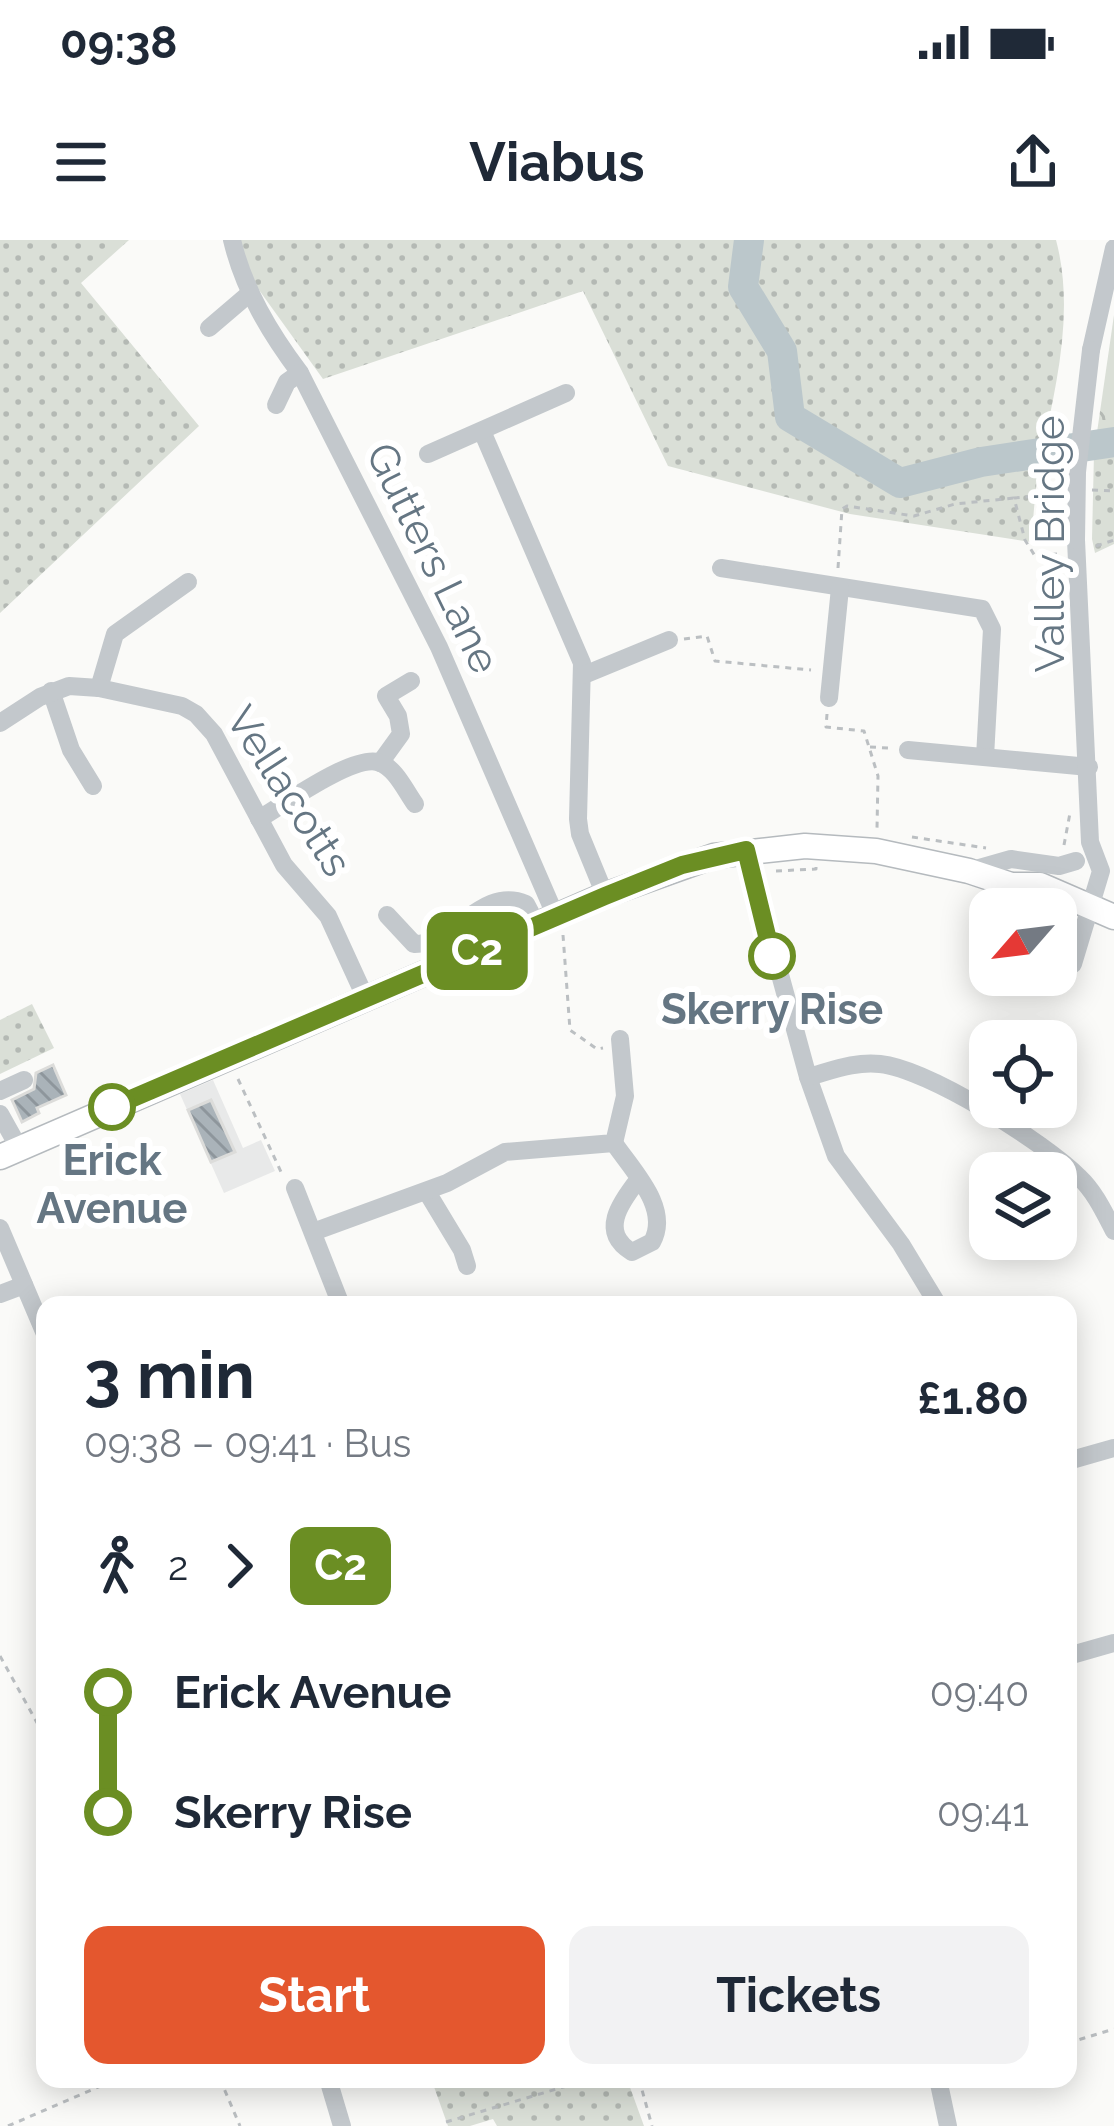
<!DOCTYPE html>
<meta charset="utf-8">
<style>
body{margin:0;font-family:Raleway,sans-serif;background:#f2f2f3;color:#1f2937;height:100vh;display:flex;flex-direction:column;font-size:45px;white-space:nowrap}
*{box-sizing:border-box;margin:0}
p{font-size:39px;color:#747a83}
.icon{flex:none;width:66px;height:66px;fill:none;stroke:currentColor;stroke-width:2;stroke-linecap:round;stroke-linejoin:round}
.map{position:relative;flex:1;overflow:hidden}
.drawer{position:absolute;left:36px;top:1056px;width:1041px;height:792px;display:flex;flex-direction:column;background:#fff;border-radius:24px;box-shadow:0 6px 30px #0003}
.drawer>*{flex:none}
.badge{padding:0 24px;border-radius:18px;font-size:42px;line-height:78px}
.needle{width:78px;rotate:242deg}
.fabs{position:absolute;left:969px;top:648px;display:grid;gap:24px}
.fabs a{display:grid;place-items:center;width:108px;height:108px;border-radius:24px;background:#fff;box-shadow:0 6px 30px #0003;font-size:60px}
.map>.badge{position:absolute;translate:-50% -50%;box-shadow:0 0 0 6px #fff}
.legs{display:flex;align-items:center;gap:18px;height:132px;padding:0 48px;font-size:39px}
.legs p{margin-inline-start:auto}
.headline{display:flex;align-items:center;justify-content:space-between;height:204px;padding:0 48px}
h1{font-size:66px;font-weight:700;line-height:90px}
.primary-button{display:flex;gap:24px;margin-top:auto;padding:24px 48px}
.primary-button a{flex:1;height:138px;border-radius:24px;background:#e4572e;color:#fff;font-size:48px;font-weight:700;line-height:138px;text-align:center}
.primary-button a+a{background:#f2f2f3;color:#1f2937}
ul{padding:0 48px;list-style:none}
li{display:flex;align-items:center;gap:42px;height:120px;font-size:45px}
li i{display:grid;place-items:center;width:18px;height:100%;margin:0 15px;background:currentColor}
li i::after{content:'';width:30px;height:30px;margin:-15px;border:9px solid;border-radius:50%;background:#fff}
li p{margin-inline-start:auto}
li:first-child i{background:linear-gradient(#0000 50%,currentColor 0)}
li:last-child i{background:linear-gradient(currentColor 50%,#0000 0)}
.status{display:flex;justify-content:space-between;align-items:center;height:84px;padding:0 60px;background:#fff;direction:ltr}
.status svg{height:33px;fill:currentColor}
header{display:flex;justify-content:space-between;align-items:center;height:156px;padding:0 48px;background:#fff;font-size:54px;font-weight:700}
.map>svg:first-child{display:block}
</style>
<div class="status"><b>09:38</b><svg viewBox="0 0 49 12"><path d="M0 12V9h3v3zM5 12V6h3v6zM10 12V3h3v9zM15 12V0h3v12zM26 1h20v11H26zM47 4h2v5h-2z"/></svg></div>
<header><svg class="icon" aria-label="menu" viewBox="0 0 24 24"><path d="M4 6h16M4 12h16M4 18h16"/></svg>Viabus<svg class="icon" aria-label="share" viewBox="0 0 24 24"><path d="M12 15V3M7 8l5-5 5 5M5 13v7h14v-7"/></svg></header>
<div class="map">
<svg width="1114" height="1886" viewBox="0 0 1114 1886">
<defs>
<pattern id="grass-dots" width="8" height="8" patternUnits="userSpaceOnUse" patternTransform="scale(3)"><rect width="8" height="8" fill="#dadfd7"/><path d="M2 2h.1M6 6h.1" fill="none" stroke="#b4b9b4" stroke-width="1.8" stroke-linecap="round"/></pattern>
<pattern id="forest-crowns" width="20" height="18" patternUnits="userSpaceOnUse" patternTransform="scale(3)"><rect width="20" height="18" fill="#dadfd7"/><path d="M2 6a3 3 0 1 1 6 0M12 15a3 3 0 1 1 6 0" fill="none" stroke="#b4b9b4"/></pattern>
<pattern id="building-back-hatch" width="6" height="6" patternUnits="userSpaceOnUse" patternTransform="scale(3)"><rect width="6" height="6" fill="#aab3b9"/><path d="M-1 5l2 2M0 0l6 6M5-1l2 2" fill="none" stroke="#8e969c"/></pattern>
</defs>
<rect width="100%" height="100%" fill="#fafaf8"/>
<path fill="#e8e9e9" d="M 213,840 L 243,908 L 261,900 L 275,931 L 224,953 L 180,854 Z"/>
<g fill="url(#grass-dots)">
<path d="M 0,0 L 129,0 L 81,43 L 199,186 L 0,373 Z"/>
<path d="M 223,0 L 1056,0 C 1075,71 1056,146 1041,217 C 1035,244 1034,274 1031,302 L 850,274 L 668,226 L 583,51 L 323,139 Z"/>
<path d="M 1114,210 L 1114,304 L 1095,313 L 1092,299 L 1094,213 Z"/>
<path d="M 32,764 L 54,808 L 0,834 L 0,780 Z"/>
<path d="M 437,1839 L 627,1839 L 644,1886 L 497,1886 L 493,1879 L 470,1886 L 448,1886 L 433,1844 Z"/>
</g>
<path fill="url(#forest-crowns)" d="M 1114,75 L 1114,210 L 1094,213 Z"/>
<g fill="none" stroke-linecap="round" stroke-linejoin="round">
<path stroke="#bbc7cb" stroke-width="30" d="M 749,0 L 743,47 L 782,111 L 790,177 L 900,243 L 981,222 L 1114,202"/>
</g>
<g fill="url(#building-back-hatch)" stroke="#dcdcda" stroke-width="3">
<path d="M 53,825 L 66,855 L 37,868 L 39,873 L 22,882 L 12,860 L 34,849 L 36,833 Z"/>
<path d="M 211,860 L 235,912 L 211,922 L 188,870 Z"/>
</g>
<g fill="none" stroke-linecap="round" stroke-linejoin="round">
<g stroke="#b5babe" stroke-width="27">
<g id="major">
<path d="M 1011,645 L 1033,662 L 1052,669"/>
<path d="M 0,917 L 605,655 L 714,616 L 805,606 L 876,611 L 969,631 L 1011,645 L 1040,645 L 1114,677"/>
</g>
</g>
<g stroke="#bbbfc2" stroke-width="3" stroke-dasharray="6 6" stroke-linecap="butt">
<path d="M 1092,250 L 1114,251"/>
<path d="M 1096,306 L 1114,300"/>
<path d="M 1057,314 L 1035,316 L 1025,300 L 1014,258 L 1059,254"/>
<path d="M 838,328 L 842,269 L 847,266 L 914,276 L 955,264 L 1014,258"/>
<path d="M 684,399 L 707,396 L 715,421 L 811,430"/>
<path d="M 827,474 L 826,487 L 864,491 L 878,536 L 877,589"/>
<path d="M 870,507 L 888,508"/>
<path d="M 912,597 L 986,608"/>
<path d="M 1064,605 L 1070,573"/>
<path d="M 776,631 L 816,629 L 816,624"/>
<path d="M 563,695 L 570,790 L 597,809 L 603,808"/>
<path d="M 238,839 L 282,934"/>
<path d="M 0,1416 L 45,1497"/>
<path d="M 1068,1803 L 1114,1789"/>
<path d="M 220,1839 L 240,1886"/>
<path d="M 639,1839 L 652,1886"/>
<path d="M 446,1882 L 590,1839"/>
<path d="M 8,1886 L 117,1839"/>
</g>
<g stroke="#c3c8cc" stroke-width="18">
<path d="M 232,0 C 244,50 270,93 300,133 L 439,407 L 556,677"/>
<path d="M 209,88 L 250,53"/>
<path d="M 1091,110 L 1114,8"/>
<path d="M 276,165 L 287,142 L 300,133"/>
<path d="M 482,191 L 582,423 L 578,579 L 580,594 L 605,655"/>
<path d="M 428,214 L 566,153"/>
<path d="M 721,328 L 982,369 L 992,389 L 985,517"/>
<path d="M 584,435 L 669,400"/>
<path d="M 99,448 L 115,394 L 188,342"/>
<path d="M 51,451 L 71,510 L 93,546"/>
<path d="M 829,458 L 840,348"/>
<path d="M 0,483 L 40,457 L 69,446 L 99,448 L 182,466 L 196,474 L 214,494 L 284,625 L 328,676 L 366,759"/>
<path d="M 908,510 L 1089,527"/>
<path d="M 380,523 L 401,494 L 398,476 L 386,456 L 411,441"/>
<path d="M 259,579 C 283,565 352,515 378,522 C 395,527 405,550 415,564"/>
<path d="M 746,610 L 808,837 L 836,916 L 901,1004 L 938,1065"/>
<path d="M 969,631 L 1011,619 L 1059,626 L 1076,621"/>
<path d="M 387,675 L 414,704 C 454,705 481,645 526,664 L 537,685"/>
<path d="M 1073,724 L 1101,631 L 1090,602 L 1076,300"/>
<path d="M 808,837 C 831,831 855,821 880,824 C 928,829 1044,902 1079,937 C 1095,952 1104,972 1114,991"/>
<path d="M 0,851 L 24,840"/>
<path d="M 0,874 L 19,908"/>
<path d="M 614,903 C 632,930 671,968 652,1002 L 632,1012 C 599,992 620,963 638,940"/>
<path d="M 295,948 L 341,1065"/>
<path d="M 427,952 L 462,1010 L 467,1026"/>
<path d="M 0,988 L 45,1094"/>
<path d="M 313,992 L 447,943 L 505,912 L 614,903 L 625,856 L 620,799"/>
<path d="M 0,1054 L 24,1045"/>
<path d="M 1068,1221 L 1114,1208"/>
<path d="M 1068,1416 L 1114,1403"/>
<path d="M 328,1839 L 342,1886"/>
<path d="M 938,1839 L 948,1886"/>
</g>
<use href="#major" stroke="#fff" stroke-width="24"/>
<path stroke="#c3c8cc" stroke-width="18" d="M 1076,300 L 1077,232 L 1091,110"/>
</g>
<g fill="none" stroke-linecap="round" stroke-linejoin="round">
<g stroke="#fff" stroke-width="27">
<path id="line-1" d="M 112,867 L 605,656 L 682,625 L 746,610 L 772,716"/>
</g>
<use href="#line-1" stroke="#6b8e23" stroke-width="18"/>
</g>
<g fill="#fff" stroke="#6b8e23" stroke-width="6">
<circle cx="772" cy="716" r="21"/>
<circle cx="112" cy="867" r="21"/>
</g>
<g text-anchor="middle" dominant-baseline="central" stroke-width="12" stroke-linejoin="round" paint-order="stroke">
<g font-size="42" fill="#657683" stroke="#fff">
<text transform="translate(1049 304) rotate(-90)">Valley Bridge</text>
<text transform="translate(433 318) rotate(64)">Gutters Lane</text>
<text transform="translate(289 551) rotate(57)">Vellacotts</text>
</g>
<g font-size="42" font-weight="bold" fill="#657683" stroke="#fff">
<text x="772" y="769">Skerry Rise</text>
<text x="112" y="920">Erick<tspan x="112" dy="48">Avenue</tspan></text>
</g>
</g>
</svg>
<div class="fabs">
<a><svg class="needle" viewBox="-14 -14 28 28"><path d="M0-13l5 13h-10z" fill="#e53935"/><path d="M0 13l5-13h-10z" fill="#747a83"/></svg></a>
<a><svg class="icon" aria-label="locate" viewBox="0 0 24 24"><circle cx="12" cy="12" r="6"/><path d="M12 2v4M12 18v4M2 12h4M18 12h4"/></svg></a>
<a><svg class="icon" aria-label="layers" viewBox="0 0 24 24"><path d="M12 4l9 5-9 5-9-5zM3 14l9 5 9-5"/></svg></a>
</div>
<b class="badge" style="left:477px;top:711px;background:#6b8e23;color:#fff">C2</b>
<section class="drawer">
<div class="headline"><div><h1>3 min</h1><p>09:38 – 09:41 · Bus</p></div><b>£1.80</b></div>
<div class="legs"><svg class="icon" aria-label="walk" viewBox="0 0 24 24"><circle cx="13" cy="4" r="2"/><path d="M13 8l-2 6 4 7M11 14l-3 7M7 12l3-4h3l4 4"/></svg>2<svg class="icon" aria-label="forward" viewBox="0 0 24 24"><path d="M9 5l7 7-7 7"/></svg><b class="badge" style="background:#6b8e23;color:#fff">C2</b></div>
<ul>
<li><i style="color:#6b8e23"></i><b>Erick Avenue</b><p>09:40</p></li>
<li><i style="color:#6b8e23"></i><b>Skerry Rise</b><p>09:41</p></li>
</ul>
<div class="primary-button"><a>Start</a><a>Tickets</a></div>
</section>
</div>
